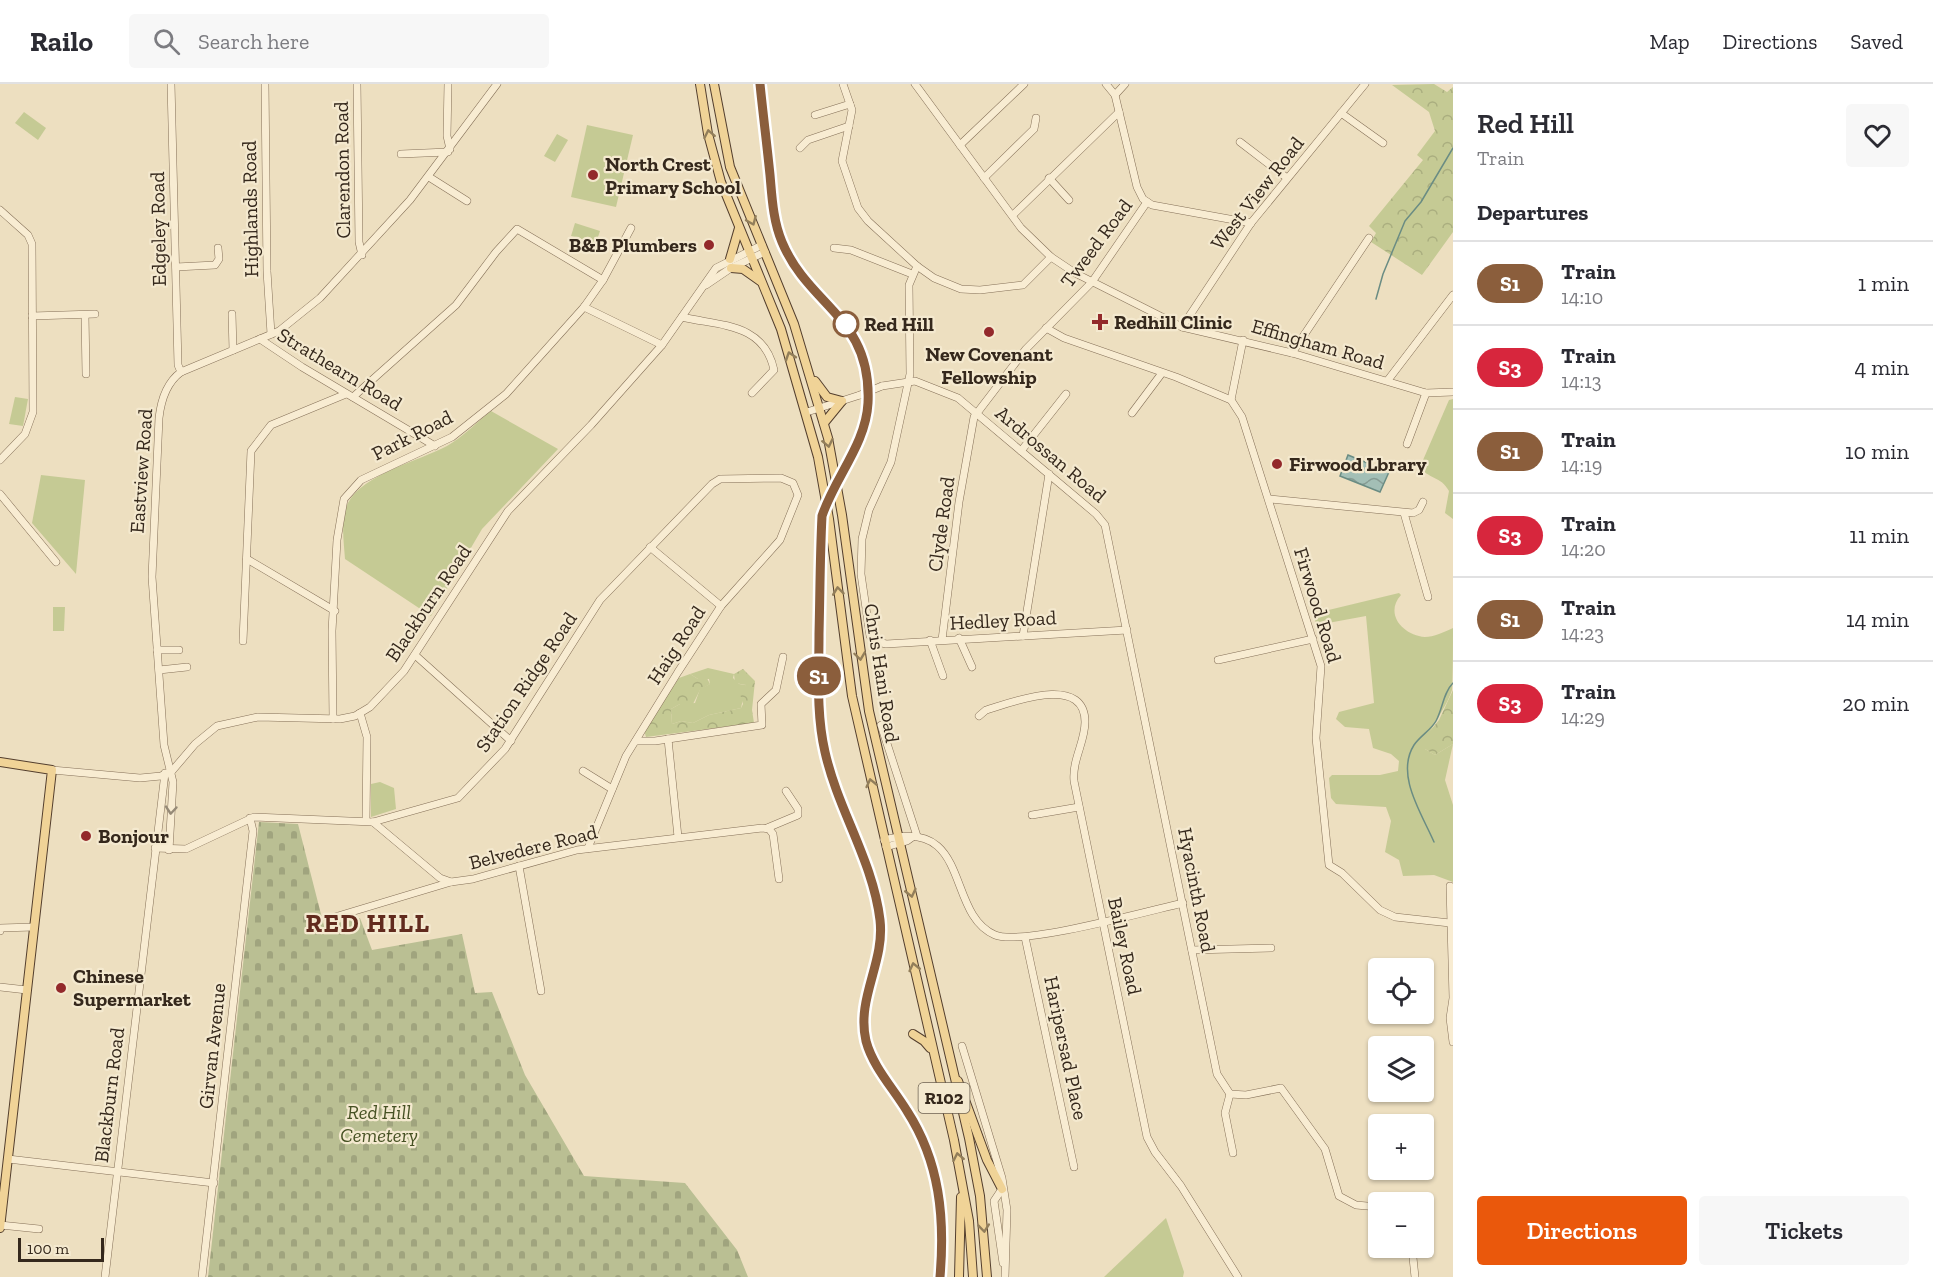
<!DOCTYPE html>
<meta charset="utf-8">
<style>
body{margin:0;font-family:"Zilla Slab",serif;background:#f7f7f7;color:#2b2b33;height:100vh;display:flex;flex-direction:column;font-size:22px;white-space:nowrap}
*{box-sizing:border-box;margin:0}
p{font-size:20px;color:#7c7c81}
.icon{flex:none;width:33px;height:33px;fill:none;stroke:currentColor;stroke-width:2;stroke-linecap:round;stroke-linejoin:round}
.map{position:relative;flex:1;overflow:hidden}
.side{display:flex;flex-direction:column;background:#fff;width:480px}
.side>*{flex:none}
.badge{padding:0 12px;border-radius:20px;font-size:21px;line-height:39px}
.fabs{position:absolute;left:1368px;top:874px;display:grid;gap:12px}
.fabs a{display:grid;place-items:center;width:66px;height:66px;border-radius:6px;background:#fff;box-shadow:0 2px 4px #0004;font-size:30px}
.scale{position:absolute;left:18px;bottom:15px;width:86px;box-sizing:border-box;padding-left:6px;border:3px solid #35281c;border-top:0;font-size:16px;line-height:21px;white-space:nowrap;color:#35281c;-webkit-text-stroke:4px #f4e9cf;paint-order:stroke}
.map>.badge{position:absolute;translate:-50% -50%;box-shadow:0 0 0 3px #fff}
h2{padding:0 24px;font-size:22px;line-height:54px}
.round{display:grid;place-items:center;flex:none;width:63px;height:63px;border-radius:6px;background:#f7f7f7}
.headline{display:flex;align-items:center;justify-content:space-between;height:102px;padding:0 24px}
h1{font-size:28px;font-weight:600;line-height:45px}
.cta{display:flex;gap:12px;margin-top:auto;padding:12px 24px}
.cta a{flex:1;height:69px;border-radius:6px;background:#ea580c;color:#fff;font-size:24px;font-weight:600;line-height:69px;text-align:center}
.cta a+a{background:#f7f7f7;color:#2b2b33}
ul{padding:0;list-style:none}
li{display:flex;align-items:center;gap:18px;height:84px;padding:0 24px;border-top:2px solid #e1e1e2}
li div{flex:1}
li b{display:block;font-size:22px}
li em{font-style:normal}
li .badge{min-width:66px;font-weight:700;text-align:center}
header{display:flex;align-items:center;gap:36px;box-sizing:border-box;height:84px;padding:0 30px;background:#fff;border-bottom:2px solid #e1e1e2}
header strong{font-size:28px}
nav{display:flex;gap:33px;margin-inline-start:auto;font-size:21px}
.search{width:420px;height:54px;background:#f7f7f7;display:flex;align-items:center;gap:15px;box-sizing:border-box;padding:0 21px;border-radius:6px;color:#7c7c81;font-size:22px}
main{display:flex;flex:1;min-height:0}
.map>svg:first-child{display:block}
</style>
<header>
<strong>Railo</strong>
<div class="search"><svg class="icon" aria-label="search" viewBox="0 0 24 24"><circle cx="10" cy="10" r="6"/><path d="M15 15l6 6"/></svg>Search here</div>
<nav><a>Map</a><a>Directions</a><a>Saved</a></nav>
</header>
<main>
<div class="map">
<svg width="1453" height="1193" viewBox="0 0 1453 1193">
<defs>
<pattern id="forest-crowns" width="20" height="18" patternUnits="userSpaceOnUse" patternTransform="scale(1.5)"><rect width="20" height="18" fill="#c5ca94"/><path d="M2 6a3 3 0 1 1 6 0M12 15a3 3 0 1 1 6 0" fill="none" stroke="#aaae7f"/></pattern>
<pattern id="cemetery-stones" width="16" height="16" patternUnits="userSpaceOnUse" patternTransform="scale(1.5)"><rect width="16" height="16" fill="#babf93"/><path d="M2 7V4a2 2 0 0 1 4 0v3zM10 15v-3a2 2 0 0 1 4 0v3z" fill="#a0a47e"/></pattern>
<pattern id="water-waves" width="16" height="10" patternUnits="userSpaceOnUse" patternTransform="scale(1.5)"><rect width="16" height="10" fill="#a3bfb6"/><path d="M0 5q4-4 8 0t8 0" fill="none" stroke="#869b93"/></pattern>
</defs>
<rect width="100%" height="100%" fill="#eddfc0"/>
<g fill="#c5ca94">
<path d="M 24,28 L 46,44 L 38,56 L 15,39 Z"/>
<path d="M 587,41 L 633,51 L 616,123 L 571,113 Z"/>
<path d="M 557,50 L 568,56 L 555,78 L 544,72 Z"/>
<path d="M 575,139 L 600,147 L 596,159 L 571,152 Z"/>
<path d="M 15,313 L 28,315 L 23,342 L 9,340 Z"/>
<path d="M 1453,315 L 1453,435 L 1445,429 L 1449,407 C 1441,392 1428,395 1420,383 L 1449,316 Z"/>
<path d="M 491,327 L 558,365 L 482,445 L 431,532 L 345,475 C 344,459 340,434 348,419 C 363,390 419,377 447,362 C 463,353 477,338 491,327 Z"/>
<path d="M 41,391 L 85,396 L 76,490 L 32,439 Z"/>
<path d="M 1399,509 L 1401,511 C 1384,530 1403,551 1425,553 C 1433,553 1445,548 1453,544 C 1453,563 1453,589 1452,606 C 1446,626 1425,648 1425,665 L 1435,671 L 1453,660 L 1445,696 L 1453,721 L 1453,798 L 1434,791 L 1403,792 L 1399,776 L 1385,768 L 1391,737 L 1386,723 L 1336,720 L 1331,714 L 1329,694 L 1332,691 L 1380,691 L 1398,687 L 1399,677 L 1391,670 L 1373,664 L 1369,645 L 1345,643 L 1336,635 L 1339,628 L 1374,619 L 1366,532 L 1317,541 L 1312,530 Z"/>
<path d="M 53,523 L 65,523 L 64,547 L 53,547 Z"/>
<path d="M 708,584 L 734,590 L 733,594 L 739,600 L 746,601 L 741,624 L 709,631 L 693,639 L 681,637 L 672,640 L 671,625 L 680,620 L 695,619 L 700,605 L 710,600 L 709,595 L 698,595 L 690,590 Z"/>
<path d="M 380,698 L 394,704 L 396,725 L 371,733 L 371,700 Z"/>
<path d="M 1166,1134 L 1184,1188 L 1183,1193 L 1104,1193 Z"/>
</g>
<g fill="url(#forest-crowns)">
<path d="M 1434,0 L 1447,8 L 1453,3 L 1453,148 L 1422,191 L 1371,158 L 1376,149 L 1369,142 L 1423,76 L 1417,71 L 1435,47 L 1429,28 L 1392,1 Z"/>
<path d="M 743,585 L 755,597 L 752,626 L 754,639 L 646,653 L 644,646 L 679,594 L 690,590 L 698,595 L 707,594 L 710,600 L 700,606 L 691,624 L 680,620 L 671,625 L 672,640 L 681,637 L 693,639 L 709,631 L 741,624 L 743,620 L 740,610 L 746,601 L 735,599 L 734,590 Z"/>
<path d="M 1453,606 L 1453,660 L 1435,671 L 1425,665 L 1425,653 L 1439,636 Z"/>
</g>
<path fill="url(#cemetery-stones)" d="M 259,738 L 298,740 L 324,842 L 360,834 L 372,866 L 462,850 L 475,909 L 492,908 L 525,991 L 584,1092 L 685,1099 L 737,1166 L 748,1193 L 208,1193 Z"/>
<path fill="url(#water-waves)" stroke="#6a8c83" stroke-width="1.5" d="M 1348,371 L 1389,388 L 1380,408 L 1340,392 Z"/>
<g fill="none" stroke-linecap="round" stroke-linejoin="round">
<g stroke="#6a8c83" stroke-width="1.5">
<path d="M 1376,215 L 1383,190 L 1405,137 L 1421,118 L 1453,64"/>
<path d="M 1434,758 C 1422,730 1395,691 1414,661 C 1420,652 1431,646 1436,637 C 1443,624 1443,609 1453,599"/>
</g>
<g stroke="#857058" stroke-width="8">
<g id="minor">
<path d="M 171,0 L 178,281 L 181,288"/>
<path d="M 265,0 L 267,187 L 271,250"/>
<path d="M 357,0 L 359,158 L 362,171"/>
<path d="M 448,0 L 447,52 L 450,65"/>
<path d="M 843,0 L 852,26 L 842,77 L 858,124 L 868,137 L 917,182 L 934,194 L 961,205 L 980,206 L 1023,201 L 1051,173"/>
<path d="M 915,0 L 1021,144 L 1051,173 L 1075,189 L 1182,243 L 1292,269 L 1426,309 L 1453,308"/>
<path d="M 1106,0 L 1115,11 L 1137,103 L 1143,115 L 1152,121 L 1251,139"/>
<path d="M 1115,11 L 1125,0"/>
<path d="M 1341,29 L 1383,59"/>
<path d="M 815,31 L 850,20"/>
<path d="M 1240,58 L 1287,94"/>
<path d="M 960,61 L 1024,0"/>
<path d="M 800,64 L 808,56 L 849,42"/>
<path d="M 401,70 L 448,68"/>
<path d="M 429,93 L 467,117"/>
<path d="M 984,94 L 1034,45 L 1036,34"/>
<path d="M 1049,94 L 1069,116"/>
<path d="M 0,126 L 28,151 L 32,160 L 33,328 L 25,350 L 0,376"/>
<path d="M 1015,129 L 1119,28"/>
<path d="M 834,164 L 851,166 L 912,190"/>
<path d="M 917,182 L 909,201 L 910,290 L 891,378 L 869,426 L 862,455 L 861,490 L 870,552 L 878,558 L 886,560 L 1127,546"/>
<path d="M 176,183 L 215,181 L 219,175 L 218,164"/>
<path d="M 706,201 L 731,184 L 765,168"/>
<path d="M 584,223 L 662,261"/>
<path d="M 232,230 L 233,266"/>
<path d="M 85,231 L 86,290"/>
<path d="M 32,232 L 95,230"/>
<path d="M 682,233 C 718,242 764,238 774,286 L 752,309"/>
<path d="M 1182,243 L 1251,139 L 1365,0"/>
<path d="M 1046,244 L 1064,254 L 1176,293 L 1231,316 L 1242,333 L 1321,582 L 1316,654 L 1329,781 L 1342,789 L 1380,826 L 1395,833 L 1450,839"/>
<path d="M 260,255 L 302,283 L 435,362"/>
<path d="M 1292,269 L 1369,154"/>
<path d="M 1388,296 L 1453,211"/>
<path d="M 882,302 L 915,297 L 958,314 L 1096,430 L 1105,441 L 1217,990 L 1230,1010"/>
<path d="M 353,313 L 456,221 L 496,168 L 517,145 L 603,196"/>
<path d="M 1231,316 L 1243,256"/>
<path d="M 807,328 L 860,311"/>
<path d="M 1132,329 L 1162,289"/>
<path d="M 1407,360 L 1426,309"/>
<path d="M 1021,367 L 1066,310"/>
<path d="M 0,410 L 56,478"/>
<path d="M 1269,415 L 1413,429 L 1419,426 L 1423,418"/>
<path d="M 1404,429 L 1428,513"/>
<path d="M 650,463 L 721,522"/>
<path d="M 247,475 L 335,527"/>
<path d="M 1023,552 L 1049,390"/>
<path d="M 959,554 L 972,583"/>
<path d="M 930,556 L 943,592"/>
<path d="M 942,556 L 959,418 L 974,333 L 1026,265 L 1092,198 L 1147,118"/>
<path d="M 243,557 L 251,367 L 271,341 L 346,310"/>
<path d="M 157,566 L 179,566"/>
<path d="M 415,571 L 511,657"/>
<path d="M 1218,576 L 1313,555"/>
<path d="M 159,586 L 187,583"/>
<path d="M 360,629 L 367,653 L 366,737"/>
<path d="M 979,632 L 986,626 C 1010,619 1085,589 1085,638 C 1085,658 1072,676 1074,697 L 1147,1053 L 1155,1068 L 1181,1102 L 1238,1193"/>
<path d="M 333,635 L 332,547 L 337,456 L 344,415 L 361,396 L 452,353 L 506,310 L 584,223 L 603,196 L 631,144"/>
<path d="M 881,641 L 917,752"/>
<path d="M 668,655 L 678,753"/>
<path d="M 636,657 L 655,657 L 762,641 L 761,620 L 776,606 L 783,573"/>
<path d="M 52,686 L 140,694 L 161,692 L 172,687 L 195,660 L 217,642 L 258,633 L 340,635 L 355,632 L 370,623 L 404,587 L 508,427 L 591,341 L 662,261 L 716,184 L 762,161"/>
<path d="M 583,687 L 612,705"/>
<path d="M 1032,731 L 1079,723"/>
<path d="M 373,738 L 440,794 L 451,798"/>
<path d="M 767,744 L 798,731 L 798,725 L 786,707"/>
<path d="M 884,756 C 972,732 945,830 995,851 C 1022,862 1148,827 1183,819"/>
<path d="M 886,763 L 907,757 L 914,752"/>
<path d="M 155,764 L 186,765 L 254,733 L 373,738 L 458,714 L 505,665 L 600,516 L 712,400 L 720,395 L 781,394 L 793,399 L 798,411 L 780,456 L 721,522 L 678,588 L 626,672 L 588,764"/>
<path d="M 169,766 L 173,698 L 164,661 L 152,493 L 159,334 C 161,316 166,299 181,288 L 279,247 L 320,214 L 410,116 L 497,0"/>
<path d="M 519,782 L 541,907"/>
<path d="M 1450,802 L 1453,914 L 1450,934 L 1453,958"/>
<path d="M 328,835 L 451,798 L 473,795 L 577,766 L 762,744 L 769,745 L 773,750 L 779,795"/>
<path d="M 0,847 L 0,844 L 34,843"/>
<path d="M 1025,853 L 1074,1083"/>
<path d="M 1192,866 L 1271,864"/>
<path d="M 0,903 L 27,906"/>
<path d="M 962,962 L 1002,1094 L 1007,1126 L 1005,1193"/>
<path d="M 1230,1010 L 1246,1011 L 1281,1004 L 1325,1065 L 1339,1112 L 1356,1121 L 1378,1123"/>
<path d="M 1230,1010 L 1225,1029 L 1233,1069"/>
<path d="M 8,1075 L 214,1099"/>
<path d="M 1002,1105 L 994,1117 L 1003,1179"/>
<path d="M 0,1141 L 39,1145"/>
<path d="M 1412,1164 L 1415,1193"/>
<path d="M 105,1193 L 165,689"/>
<path d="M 202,1193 L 253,747 L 250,734"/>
</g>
</g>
<g stroke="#533e2d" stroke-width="10">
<g id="major">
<path d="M 700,0 L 708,50 L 721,98 L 781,245 L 818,373 L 829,435 L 852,612 L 954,1056 L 969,1137 L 973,1193"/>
<path d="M 714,0 L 730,83 L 794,240 L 828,354 L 842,431 L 869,627 L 969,1054 L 980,1112 L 987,1193"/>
<path d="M 730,175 L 739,144"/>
<path d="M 731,184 L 743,185 L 760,197"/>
<path d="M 815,297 L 827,313 L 842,317"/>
<path d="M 824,339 L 842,317"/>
<path d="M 0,678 L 52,686 L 0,1144"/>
<path d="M 913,950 L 924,957 L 930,964"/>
<path d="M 958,997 L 987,1076 L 1002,1105"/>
<path d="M 959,1193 L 961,1113"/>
</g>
</g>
<use href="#minor" stroke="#f8ecd2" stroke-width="7"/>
<use href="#major" stroke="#f0d397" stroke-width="8"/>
<g stroke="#35281c" stroke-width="4">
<g id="rail">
<path d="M 760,0 C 763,30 766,61 770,91 C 772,113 773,137 782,158 C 794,188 818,206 838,230 C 873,270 876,325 852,370"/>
<path d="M 821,472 C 820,540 810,613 828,679 C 842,734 874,781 880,838 C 885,880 856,915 867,958 C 873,984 893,1005 907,1028 C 940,1079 945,1134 940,1193"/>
</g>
</g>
<use href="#rail" stroke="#f4e9cf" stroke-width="1.5" stroke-dasharray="4.5" stroke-linecap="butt"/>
<g stroke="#857058" stroke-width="8" stroke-linecap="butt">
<path id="minor-bridge" d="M 860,311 L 882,302"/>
</g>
<use href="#minor-bridge" stroke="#f8ecd2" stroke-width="7"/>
</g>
<defs><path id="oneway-chevron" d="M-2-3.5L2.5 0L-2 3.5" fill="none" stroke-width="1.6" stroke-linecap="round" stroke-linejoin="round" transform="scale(1.5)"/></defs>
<g stroke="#927e5a">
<use href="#oneway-chevron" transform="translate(709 50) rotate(-101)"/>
<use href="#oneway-chevron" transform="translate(752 137) rotate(67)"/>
<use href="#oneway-chevron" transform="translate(790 272) rotate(-108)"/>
<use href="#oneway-chevron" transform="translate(828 359) rotate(78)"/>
<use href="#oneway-chevron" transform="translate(838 507) rotate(-97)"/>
<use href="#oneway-chevron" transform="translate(860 572) rotate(82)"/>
<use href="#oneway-chevron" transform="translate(871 699) rotate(-103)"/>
<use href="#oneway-chevron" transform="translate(911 809) rotate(77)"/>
<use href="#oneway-chevron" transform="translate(914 883) rotate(-103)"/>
<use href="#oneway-chevron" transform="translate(958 1073) rotate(-101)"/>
<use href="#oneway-chevron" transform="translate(984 1144) rotate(84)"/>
</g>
<use stroke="#968a77" href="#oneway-chevron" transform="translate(171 726) rotate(95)"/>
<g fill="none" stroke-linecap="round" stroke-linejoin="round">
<g stroke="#fff" stroke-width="14">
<path id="line" d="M 760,0 C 763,30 767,61 770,91 C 772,113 773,137 782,158 C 809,223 872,233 868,319 C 866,360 835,393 822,432 C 820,471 820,511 819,550 C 819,590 816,629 825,668 C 838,726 873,777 880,836 C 885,879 856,914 866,957 C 873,983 893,1004 907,1027 C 940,1078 945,1134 940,1193"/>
</g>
<use href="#line" stroke="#8b5e3c" stroke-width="9"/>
</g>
<g fill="#93292b" stroke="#f4e9cf" stroke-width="2">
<circle cx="593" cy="91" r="6"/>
<circle cx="709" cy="161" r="6"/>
<path d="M1097 229h6v6h6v6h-6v6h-6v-6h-6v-6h6z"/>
<circle cx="989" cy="248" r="6"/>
<circle cx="1277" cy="380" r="6"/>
<circle cx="86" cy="752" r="6"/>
<circle cx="61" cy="904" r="6"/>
</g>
<circle fill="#fff" stroke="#8b5e3c" stroke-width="3" cx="846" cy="240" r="12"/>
<g text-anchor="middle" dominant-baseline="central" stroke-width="4.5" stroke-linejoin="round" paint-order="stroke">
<rect fill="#f4e9cf" stroke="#6e6252" stroke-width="1.5" x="918.5" y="999" width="51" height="30" rx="4.5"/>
<g font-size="18" font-weight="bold" fill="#35281c">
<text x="944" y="1014">R102</text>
</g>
<g font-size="20" font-weight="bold" fill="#35281c" stroke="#f4e9cf" text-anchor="start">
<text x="605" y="80">North Crest<tspan x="605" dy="23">Primary School</tspan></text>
<text x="697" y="161" text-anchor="end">B&amp;B Plumbers</text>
<text x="1114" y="238">Redhill Clinic</text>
<text x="989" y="270" text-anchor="middle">New Covenant<tspan x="989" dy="23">Fellowship</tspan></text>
<text x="1289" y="380">Firwood Lbrary</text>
<text x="98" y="752">Bonjour</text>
<text x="73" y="892">Chinese<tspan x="73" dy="23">Supermarket</tspan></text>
</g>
<g font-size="20" fill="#35281c" stroke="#f4e9cf">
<text transform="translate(342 86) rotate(-91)">Clarendon Road</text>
<text transform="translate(1257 109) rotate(-52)">West View Road</text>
<text transform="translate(250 125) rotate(-91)">Highlands Road</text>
<text transform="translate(158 145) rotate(-91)">Edgeley Road</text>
<text transform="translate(1096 159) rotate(-53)">Tweed Road</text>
<text transform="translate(1318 260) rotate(16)">Effingham Road</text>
<text transform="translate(340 285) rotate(31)">Strathearn Road</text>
<text transform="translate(412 351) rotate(-27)">Park Road</text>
<text transform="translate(1051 370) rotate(40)">Ardrossan Road</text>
<text transform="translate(141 387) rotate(-86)">Eastview Road</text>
<text transform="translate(941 440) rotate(-82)">Clyde Road</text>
<text transform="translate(428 519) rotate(-56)">Blackburn Road</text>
<text transform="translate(1318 521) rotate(73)">Firwood Road</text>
<text transform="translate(1003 536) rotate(-3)">Hedley Road</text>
<text transform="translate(676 561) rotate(-57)">Haig Road</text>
<text transform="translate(882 589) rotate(81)">Chris Hani Road</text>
<text transform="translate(526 598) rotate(-56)">Station Ridge Road</text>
<text transform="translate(533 763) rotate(-14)">Belvedere Road</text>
<text transform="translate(1197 806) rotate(79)">Hyacinth Road</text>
<text transform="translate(1125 862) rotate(78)">Bailey Road</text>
<text transform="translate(212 962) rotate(-84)">Girvan Avenue</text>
<text transform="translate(1066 964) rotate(78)">Haripersad Place</text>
<text transform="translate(109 1011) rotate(-83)">Blackburn Road</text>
</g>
<g font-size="20" font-weight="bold" fill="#35281c" stroke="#f4e9cf" text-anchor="start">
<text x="864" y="240">Red Hill</text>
</g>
<g font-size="20" font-style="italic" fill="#465123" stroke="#f4e9cf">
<text x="379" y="1028">Red Hill<tspan x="379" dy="23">Cemetery</tspan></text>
</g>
<g font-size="26" font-weight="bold" letter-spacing="1.5" fill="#612a1d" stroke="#f4e9cf">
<text x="368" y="839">RED HILL</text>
</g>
</g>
</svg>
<div class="fabs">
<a><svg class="icon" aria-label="locate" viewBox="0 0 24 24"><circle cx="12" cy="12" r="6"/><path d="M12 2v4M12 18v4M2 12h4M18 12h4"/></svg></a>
<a><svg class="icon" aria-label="layers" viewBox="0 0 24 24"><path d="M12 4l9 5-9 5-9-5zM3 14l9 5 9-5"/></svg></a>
<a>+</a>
<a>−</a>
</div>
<div class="scale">100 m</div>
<b class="badge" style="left:819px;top:592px;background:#8b5e3c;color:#fff">S1</b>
</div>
<section class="side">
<div class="headline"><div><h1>Red Hill</h1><p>Train</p></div><a class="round"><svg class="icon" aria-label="heart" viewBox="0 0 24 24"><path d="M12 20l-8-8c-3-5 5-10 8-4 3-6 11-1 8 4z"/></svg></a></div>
<h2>Departures</h2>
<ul>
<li><span class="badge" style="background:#8b5e3c;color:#fff">S1</span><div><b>Train</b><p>14:10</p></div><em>1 min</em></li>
<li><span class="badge" style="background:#d7263d;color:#fff">S3</span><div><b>Train</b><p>14:13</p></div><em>4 min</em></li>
<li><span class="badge" style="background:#8b5e3c;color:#fff">S1</span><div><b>Train</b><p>14:19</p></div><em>10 min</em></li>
<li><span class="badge" style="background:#d7263d;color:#fff">S3</span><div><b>Train</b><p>14:20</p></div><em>11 min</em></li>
<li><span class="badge" style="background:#8b5e3c;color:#fff">S1</span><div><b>Train</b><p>14:23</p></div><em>14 min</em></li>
<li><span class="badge" style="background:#d7263d;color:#fff">S3</span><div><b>Train</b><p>14:29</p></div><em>20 min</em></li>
</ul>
<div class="cta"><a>Directions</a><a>Tickets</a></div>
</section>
</main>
